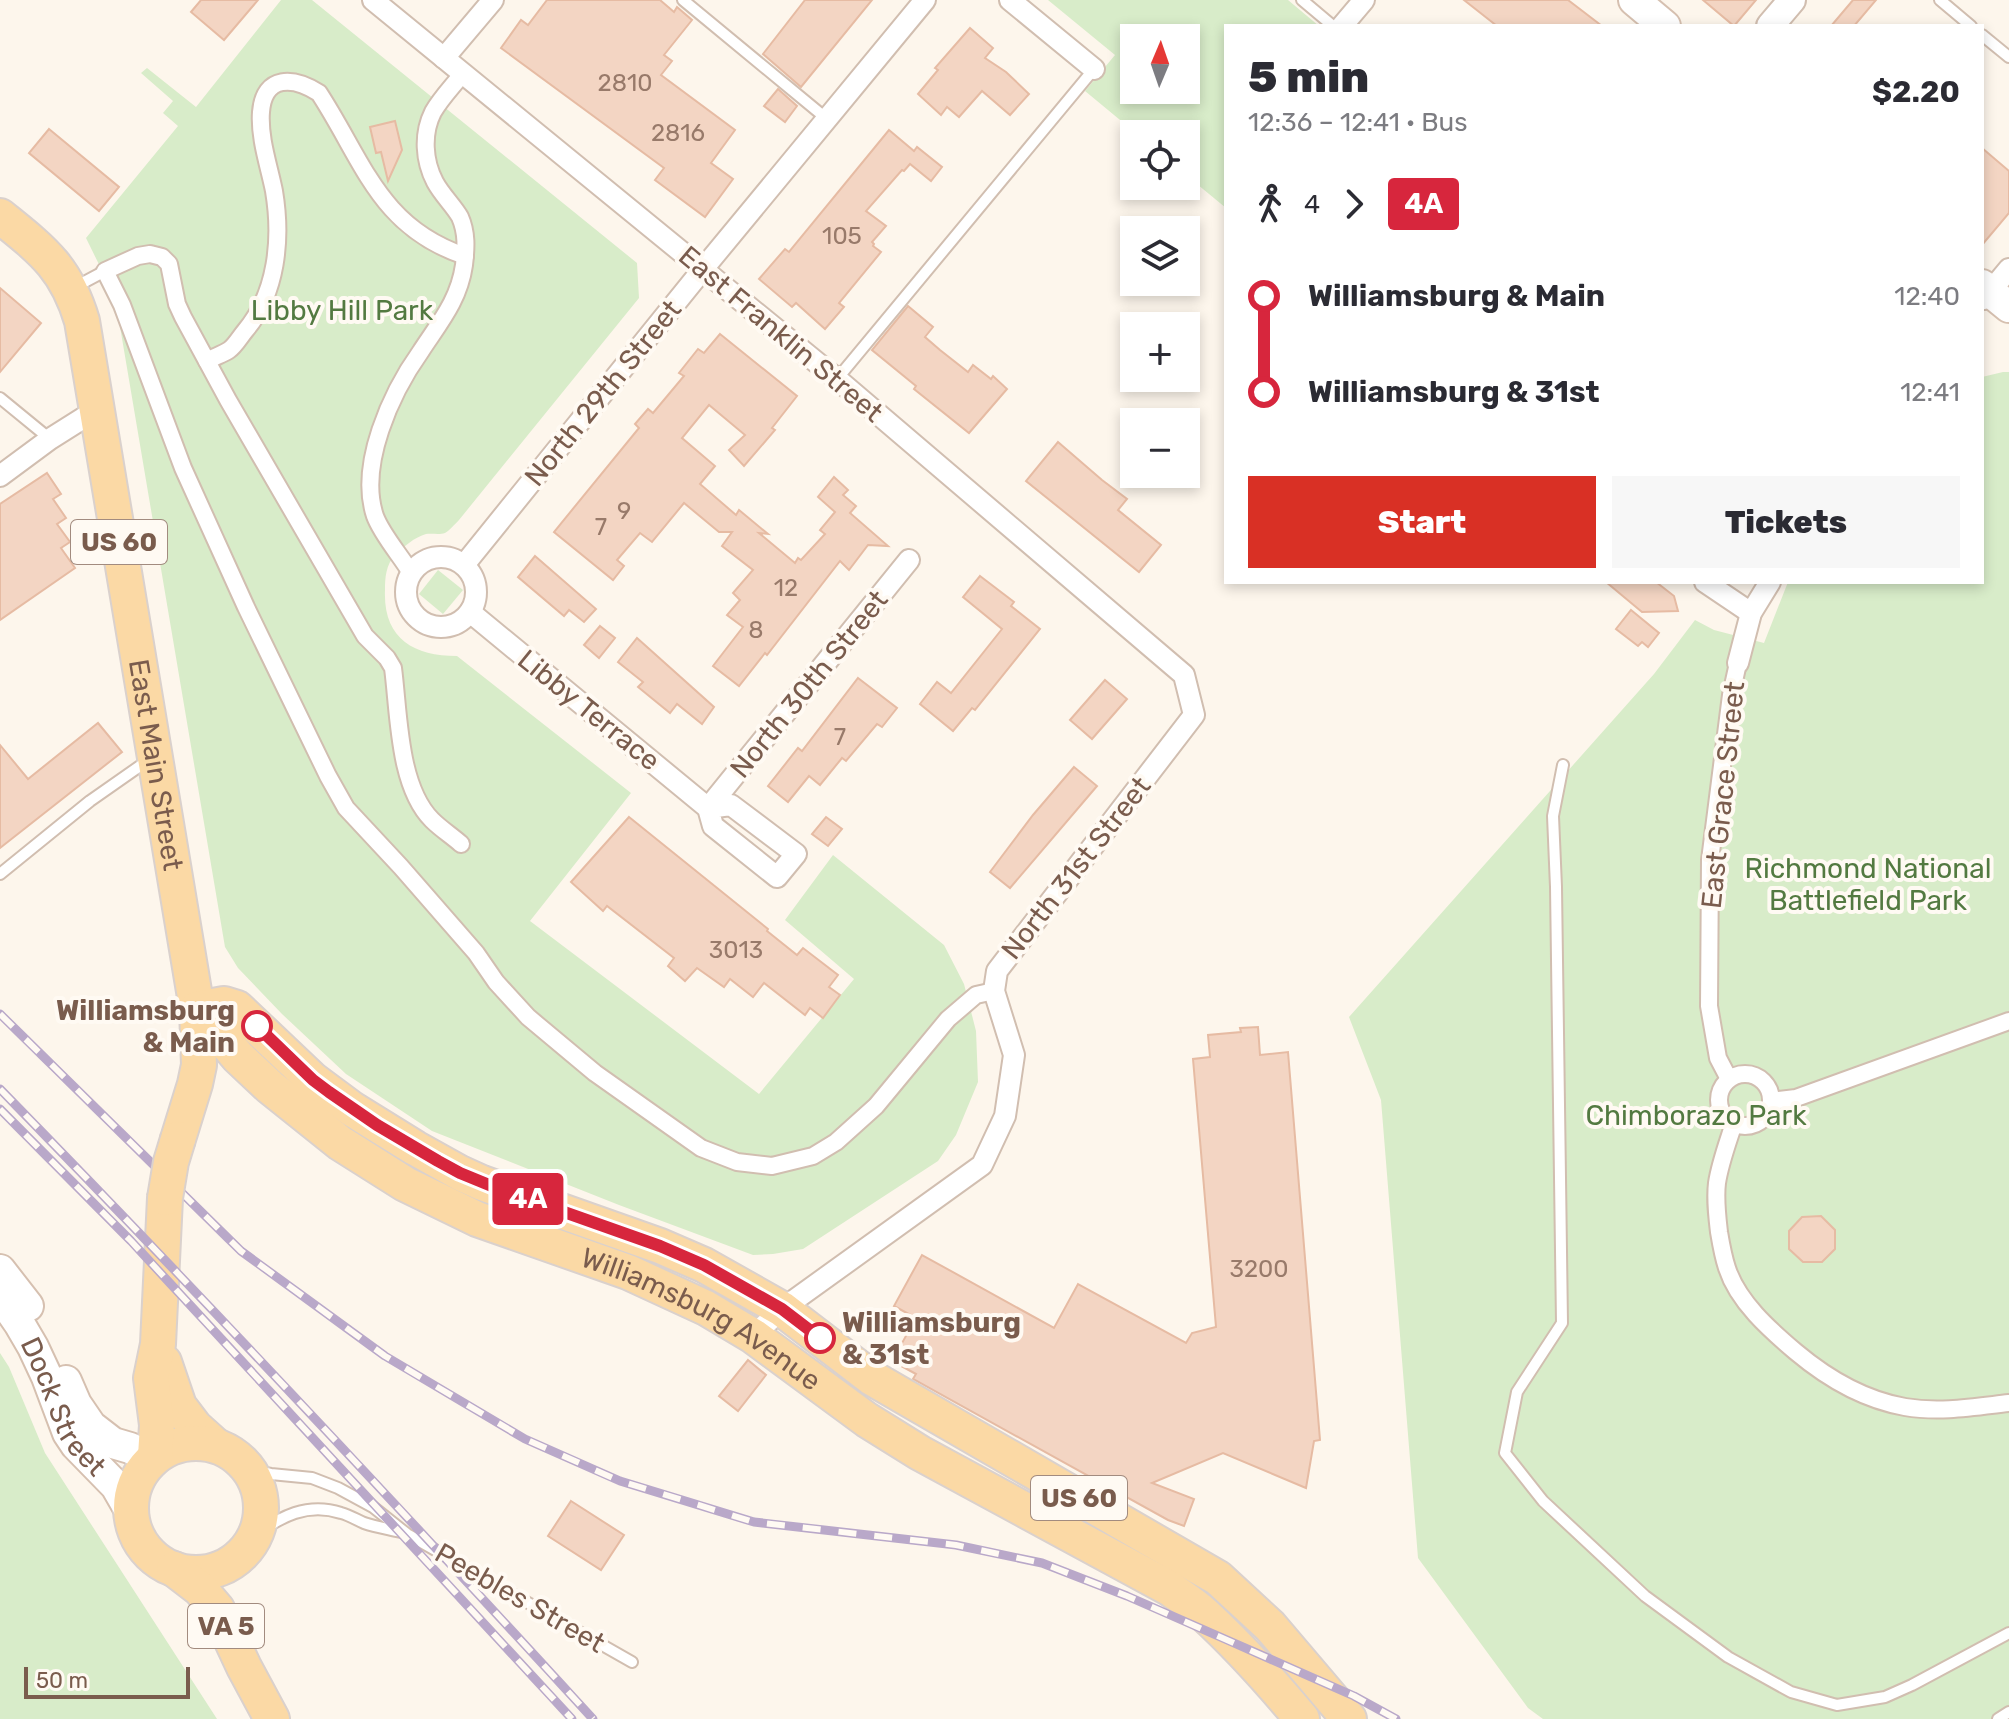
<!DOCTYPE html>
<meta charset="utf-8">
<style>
body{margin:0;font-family:Rubik,sans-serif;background:#f7f7f7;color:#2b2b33;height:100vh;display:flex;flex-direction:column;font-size:30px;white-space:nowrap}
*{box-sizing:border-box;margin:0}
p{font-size:26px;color:#7c7c81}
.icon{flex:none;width:44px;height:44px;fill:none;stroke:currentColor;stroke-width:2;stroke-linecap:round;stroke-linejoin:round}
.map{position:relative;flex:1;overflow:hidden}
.drawer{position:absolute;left:1224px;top:24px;width:760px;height:560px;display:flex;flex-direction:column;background:#fff;border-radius:0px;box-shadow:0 4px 12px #0003}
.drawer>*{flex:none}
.badge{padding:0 16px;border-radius:6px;font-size:28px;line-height:52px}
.needle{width:52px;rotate:2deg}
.controls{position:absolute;left:1120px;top:24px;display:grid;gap:16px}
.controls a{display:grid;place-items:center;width:80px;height:80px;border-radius:0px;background:#fff;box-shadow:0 4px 12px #0003;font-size:40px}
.scale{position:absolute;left:24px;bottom:20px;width:166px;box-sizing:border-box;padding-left:8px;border:4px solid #7a5c4d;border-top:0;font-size:22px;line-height:28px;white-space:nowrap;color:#7a5c4d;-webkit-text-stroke:6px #fffaf3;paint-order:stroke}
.map>.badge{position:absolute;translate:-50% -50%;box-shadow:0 0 0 4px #fff}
.legs{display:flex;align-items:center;gap:12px;height:88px;padding:0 24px;font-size:26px}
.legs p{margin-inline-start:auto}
.headline{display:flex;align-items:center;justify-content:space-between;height:136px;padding:0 24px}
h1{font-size:44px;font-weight:800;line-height:60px}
.cta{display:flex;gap:16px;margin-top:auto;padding:16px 24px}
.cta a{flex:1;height:92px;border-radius:0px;background:#d93025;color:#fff;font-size:32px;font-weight:800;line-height:92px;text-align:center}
.cta a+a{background:#f7f7f7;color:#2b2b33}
ul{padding:0 24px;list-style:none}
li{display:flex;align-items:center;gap:28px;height:96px;font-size:30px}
li i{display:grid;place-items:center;width:12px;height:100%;margin:0 10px;background:currentColor}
li i::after{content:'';width:20px;height:20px;margin:-10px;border:6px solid;border-radius:50%;background:#fff}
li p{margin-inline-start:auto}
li:first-child i{background:linear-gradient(#0000 50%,currentColor 0)}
li:last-child i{background:linear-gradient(currentColor 50%,#0000 0)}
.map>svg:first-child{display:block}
</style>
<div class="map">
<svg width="2009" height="1719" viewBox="0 0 2009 1719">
<rect width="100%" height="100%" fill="#fdf6ec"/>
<g fill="#d8ecc9" fill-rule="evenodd">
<path d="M 281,0 L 312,0 L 637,263 L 639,298 L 459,520 C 455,524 449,531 445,533 C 439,535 432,533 426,534 C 415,537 403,547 395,555 C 386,565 385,577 385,590 C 383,638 413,656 457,656 L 631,793 L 530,921 L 759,1094 L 854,979 L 785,920 L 833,855 L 944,945 L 964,984 L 976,1031 L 978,1082 L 956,1135 L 938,1161 L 803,1249 L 773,1254 L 753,1255 L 619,1205 L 432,1131 L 346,1074 L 282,1014 L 238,968 L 225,947 L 115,297 L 86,238 L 178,126 L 163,113 L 173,101 L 141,73 L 147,68 L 196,107 Z"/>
<path d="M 1048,0 L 1288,0 L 1319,26 L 1226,26 L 1226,208 L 1186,175 L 1186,134 L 1137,134 L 1085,91 L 1115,55 ZM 1134,38 L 1186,38 L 1186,90 L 1134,90 Z"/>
<path d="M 2003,372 L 2009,372 L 2009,1719 L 1543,1719 L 1528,1708 L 1418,1558 L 1381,1100 L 1349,1017 L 1654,674 L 1695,620 L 1714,630 L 1764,643 L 1788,582 L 1982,582 L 1982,377 Z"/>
<path d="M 438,570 L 463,590 L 443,614 L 419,594 Z"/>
<path d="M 0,1353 L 9,1367 L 45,1453 L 217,1719 L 0,1719 Z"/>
</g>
<g fill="#f3d5c3" stroke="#e6bba3" stroke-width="2">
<path d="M 201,0 L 258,0 L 224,40 L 191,12 Z"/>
<path d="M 547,0 L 660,0 L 674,12 L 677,7 L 692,20 L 664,55 L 672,61 L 661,75 L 735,130 L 711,163 L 733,179 L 705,217 L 655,180 L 664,168 L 501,48 L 521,20 L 528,25 Z"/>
<path d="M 805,0 L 872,0 L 801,87 L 763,54 Z"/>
<path d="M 1464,0 L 1568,0 L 1602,26 L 1497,26 Z"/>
<path d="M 1703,0 L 1756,0 L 1734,26 Z"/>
<path d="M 1853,0 L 1876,0 L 1854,26 L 1831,26 Z"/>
<path d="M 970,28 L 993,48 L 985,58 L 1006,72 L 1029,94 L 1010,115 L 982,91 L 959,117 L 947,107 L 941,115 L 918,94 L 938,70 L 935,68 Z"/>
<path d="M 778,89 L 797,106 L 785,122 L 764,106 Z"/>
<path d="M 395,121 L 402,150 L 388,181 L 381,152 L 376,153 L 370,127 Z"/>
<path d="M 49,129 L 119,187 L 99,211 L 29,153 Z"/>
<path d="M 889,130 L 914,151 L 917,147 L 942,167 L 931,181 L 910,164 L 904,171 L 902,170 L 866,211 L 886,226 L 872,242 L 874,244 L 873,246 L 881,252 L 839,303 L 844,307 L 825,329 L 796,303 L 792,307 L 759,279 L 785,249 L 789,252 Z"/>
<path d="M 1982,148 L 2009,171 L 2009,213 L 1982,245 Z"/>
<path d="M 0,288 L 41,323 L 0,372 Z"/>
<path d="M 908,306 L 933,327 L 925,337 L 940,350 L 968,372 L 973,365 L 991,379 L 993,376 L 1007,389 L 969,433 L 914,389 L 916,386 L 872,350 Z"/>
<path d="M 720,334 L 797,396 L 772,428 L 775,430 L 744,466 L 729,450 L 745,435 L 709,405 L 682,438 L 715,466 L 700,484 L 736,515 L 739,510 L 768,534 L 759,533 L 795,563 L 798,558 L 801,560 L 825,534 L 820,530 L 835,512 L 818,497 L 834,477 L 848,490 L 843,495 L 856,506 L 850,513 L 888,546 L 868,545 L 849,570 L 840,561 L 767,655 L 765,653 L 739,686 L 713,666 L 743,627 L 727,615 L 740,600 L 733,593 L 753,570 L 722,546 L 732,532 L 719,532 L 684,503 L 652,542 L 640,533 L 617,560 L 624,566 L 613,580 L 554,532 L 639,428 L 635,424 L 648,409 L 653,413 L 684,376 L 679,373 L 698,349 L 704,353 Z"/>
<path d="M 1058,442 L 1102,480 L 1127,499 L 1118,510 L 1161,545 L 1139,572 L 1026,481 Z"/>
<path d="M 47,473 L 61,494 L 53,499 L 66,518 L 57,524 L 70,542 L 61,548 L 75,568 L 0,620 L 0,504 Z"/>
<path d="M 535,556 L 596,609 L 584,622 L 569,610 L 564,616 L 518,577 Z"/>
<path d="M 980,576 L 1014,602 L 1011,606 L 1040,629 L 975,710 L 972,708 L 953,731 L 920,704 L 937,682 L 951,693 L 1002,629 L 963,597 Z"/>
<path d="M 1606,582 L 1656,582 L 1674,596 L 1678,611 L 1642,612 Z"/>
<path d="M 1631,610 L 1659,633 L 1648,647 L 1642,642 L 1638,646 L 1616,629 Z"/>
<path d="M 600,626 L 615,638 L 599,658 L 584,645 Z"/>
<path d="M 637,638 L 714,707 L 702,724 L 677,704 L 670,713 L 638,687 L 643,682 L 618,662 Z"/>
<path d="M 858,678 L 897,708 L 882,727 L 877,724 L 846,761 L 842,758 L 820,785 L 809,776 L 788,802 L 768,786 L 798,748 L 802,751 Z"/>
<path d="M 1105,680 L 1127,699 L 1092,739 L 1070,720 Z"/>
<path d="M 98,723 L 122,752 L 0,848 L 0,745 L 28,779 Z"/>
<path d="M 1074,767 L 1097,786 L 1010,888 L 990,872 L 1033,815 Z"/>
<path d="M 629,817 L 768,929 L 767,931 L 797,955 L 803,948 L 838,975 L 829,987 L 840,995 L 823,1018 L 810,1008 L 805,1015 L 764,983 L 753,997 L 730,979 L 724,987 L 697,968 L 685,981 L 668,966 L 674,958 L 607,906 L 603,911 L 571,882 Z"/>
<path d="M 826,817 L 842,829 L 828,846 L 812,834 Z"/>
<path d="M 1258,1027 L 1260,1055 L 1288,1052 L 1320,1440 L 1314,1441 L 1306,1488 L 1223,1453 L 1152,1483 L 1194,1499 L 1184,1526 L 1168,1520 L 913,1379 L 916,1374 L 892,1361 L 916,1318 L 894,1306 L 922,1255 L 1054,1328 L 1078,1284 L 1186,1343 L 1192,1333 L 1216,1327 L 1193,1059 L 1210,1057 L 1208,1035 L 1241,1032 L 1240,1028 Z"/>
<path d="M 1821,1216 L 1835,1230 L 1835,1249 L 1822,1262 L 1803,1262 L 1789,1249 L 1789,1231 L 1802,1217 Z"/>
<path d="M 748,1360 L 766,1375 L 738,1411 L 719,1396 Z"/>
<path d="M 571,1501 L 624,1535 L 601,1570 L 548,1536 Z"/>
</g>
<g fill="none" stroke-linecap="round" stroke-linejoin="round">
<g stroke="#d1beb0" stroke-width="14">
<g id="service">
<path d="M 683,0 L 827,119"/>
<path d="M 1302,0 L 1333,26"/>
<path d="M 1940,0 L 1971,26"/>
<path d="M 1982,35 L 2009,57"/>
<path d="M 75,287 L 105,271"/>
<path d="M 837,379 L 1094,69"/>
<path d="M 0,398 L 50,439"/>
<path d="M 1563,765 L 1553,816 L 1556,887 L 1562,1323 L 1517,1392 L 1505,1453 L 1543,1501 L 1645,1596 L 1728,1657 L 1791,1692 L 1837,1705 L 1885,1697 L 1912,1685 L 2009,1633"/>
<path d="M 0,874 L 90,801 L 150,759"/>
<path d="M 249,1470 L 271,1474 L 312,1478 L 338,1488 L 373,1507 L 407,1534 L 632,1662"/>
<path d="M 254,1537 C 280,1516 308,1502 341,1513 C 349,1515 357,1520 364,1523 C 376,1527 389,1529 401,1532"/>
<path d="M 1998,1719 L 2009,1712"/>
</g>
</g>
<g stroke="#d1beb0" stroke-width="20">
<g id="pedestrian">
<path d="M 207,361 C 214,357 223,354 229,350 C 235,346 240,337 245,331 C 277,293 282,239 274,191 C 269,166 259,138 261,112 C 264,74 294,77 319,93 C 364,162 379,227 465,256"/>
<path d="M 411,573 C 401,556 382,535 375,516 C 358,465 391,393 421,351 C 440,322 459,300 464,265 C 466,248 467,233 460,217 C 453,205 442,195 435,182 C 424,161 422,134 433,112 C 441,98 453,86 463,73"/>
<path d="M 461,844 C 452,836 441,829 432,820 C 398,786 399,713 393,668 L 387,658 L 365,636 L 228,400 L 183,317 L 177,304 L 169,264 L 162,257 L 150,254 L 138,256 L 105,271 L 122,305 L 183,468 L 246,607 L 328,776 L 346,808 L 401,867 L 476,953 L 496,982 L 528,1017 L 595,1073 L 701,1148 L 737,1162 L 772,1166 L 813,1156 L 836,1142 L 876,1106 L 948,1019 L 976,995 L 994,991"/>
<circle cx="1745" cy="1100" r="26"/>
<path d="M 1729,1079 L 1718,1058 L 1709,1006 L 1710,860 L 1731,695 L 1738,663"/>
<path d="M 1771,1101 L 1796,1098 L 2009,1021"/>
<path d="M 1734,1123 C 1728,1142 1720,1163 1717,1183 C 1715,1199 1717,1215 1719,1232 C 1721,1244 1723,1256 1727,1268 C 1738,1302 1770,1330 1796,1352 C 1827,1378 1865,1400 1905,1407 C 1940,1413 1974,1407 2009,1403"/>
</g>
</g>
<g stroke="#d1beb0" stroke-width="24">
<g id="minor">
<path d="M 373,0 L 837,379 L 1184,675 L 1194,715 L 997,971 L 994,991 L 1014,1055 L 1005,1116 L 982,1165 L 782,1309 L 753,1336"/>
<path d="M 1010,0 L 1094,69"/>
<path d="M 1342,26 L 1364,0"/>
<path d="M 444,58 L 493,0"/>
<path d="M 1984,299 L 2009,269"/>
<path d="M 0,476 L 50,439 L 96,410"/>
<circle cx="441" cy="592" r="35"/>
<path d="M 464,565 L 703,269 L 925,0"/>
<path d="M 1705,582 L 1751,613"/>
<path d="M 470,612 L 708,808 L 713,826 L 777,877 L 796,854 L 731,805 L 708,808"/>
<path d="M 1738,663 L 1751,613 L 1770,582"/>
<path d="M 708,808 L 909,560"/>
</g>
</g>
<g stroke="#d1beb0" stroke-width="30">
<path id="tertiary" d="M 1770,26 L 1792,0"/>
</g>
<g stroke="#d6c0b0" stroke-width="34">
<g id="secondary">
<path d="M 1634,0 L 1665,26"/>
<path d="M 1982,285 L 2009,307"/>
<path d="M 0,1270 L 28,1306"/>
<path id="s1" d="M 0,1296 L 19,1323 L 33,1347 L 47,1377 L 68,1433 L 76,1445 L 116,1486 L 131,1512"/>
<path d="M 66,1381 L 76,1404 L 91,1426 L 113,1443 L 130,1448 L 152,1459"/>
</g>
</g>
<g stroke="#dad1cd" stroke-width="38">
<g id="primary">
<path id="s2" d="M 0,216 C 42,250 66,267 82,321 L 197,1009 L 199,1065 L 195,1084 L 178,1139"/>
<path d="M 197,1009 L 224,1004 L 237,1008 L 313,1080 L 352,1109 L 415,1148 L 460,1173 L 482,1183 L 660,1246 L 704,1265 L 782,1309 L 872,1378 L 1218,1578 L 1270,1626 L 1349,1719"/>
<path id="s3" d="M 197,1009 L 238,1057 L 270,1087 L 340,1143 L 405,1184 L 477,1219 L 628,1272 L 706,1308 L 753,1336 L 867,1420 L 920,1453 L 1169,1588 C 1180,1596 1193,1604 1204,1614 C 1239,1646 1271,1682 1302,1719"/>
<path d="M 164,1362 L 179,1406 L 195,1427 L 215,1445"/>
<circle cx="196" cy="1508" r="65"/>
<path d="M 155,1456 L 157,1425 L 151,1378 L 158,1344 L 165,1198"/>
<path d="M 174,1569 L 200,1589 L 217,1609 L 244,1667 L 272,1719"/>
</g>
</g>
<use href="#service" stroke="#fff" stroke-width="10"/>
<use href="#pedestrian" stroke="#fff" stroke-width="16"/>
<use href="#minor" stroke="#fff" stroke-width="20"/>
<use href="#tertiary" stroke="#fff" stroke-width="26"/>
<use href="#secondary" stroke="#fff" stroke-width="30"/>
<use href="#primary" stroke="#fbd9a5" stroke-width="34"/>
<g stroke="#b9a8c9" stroke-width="9">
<g id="rail">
<path d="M 0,1014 L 241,1251 L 385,1356 L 525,1439 L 620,1481 L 754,1522 L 956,1545 L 1042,1563 L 1127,1596 L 1234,1643 L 1354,1696 L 1396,1719"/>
<path d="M 0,1089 C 201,1295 398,1506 593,1719"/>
<path d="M 0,1109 L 131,1241 L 572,1719"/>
</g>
</g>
<use href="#rail" stroke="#fffaf3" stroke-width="6" stroke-dasharray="18" stroke-linecap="butt"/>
<g stroke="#dad1cd" stroke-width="38" stroke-linecap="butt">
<path id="primary-bridge" d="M 165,1198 L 171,1162 L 178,1139"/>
</g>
<use href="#primary-bridge" stroke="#fbd9a5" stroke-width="34"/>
</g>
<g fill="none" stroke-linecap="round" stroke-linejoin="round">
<g stroke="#fff" stroke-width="18">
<path id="line-1" d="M 257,1026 L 313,1080 L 329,1092 L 377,1125 L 438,1161 L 460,1173 L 499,1189 L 660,1246 L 704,1265 L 782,1309 L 820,1338"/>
</g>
<use href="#line-1" stroke="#d7263d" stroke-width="12"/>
</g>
<g fill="#fff" stroke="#d7263d" stroke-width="4">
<circle cx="257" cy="1026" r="14"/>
<circle cx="820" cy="1338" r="14"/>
</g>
<g text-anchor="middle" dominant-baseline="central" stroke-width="8" stroke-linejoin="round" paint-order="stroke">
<g font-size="24" fill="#987a6a">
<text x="625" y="83">2810</text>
<text x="678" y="133">2816</text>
<text x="842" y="236">105</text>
<text x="624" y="511">9</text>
<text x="601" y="527">7</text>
<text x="786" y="588">12</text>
<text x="756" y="630">8</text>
<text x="840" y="737">7</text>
<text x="736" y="950">3013</text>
<text x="1259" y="1269">3200</text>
</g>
<g fill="#fffaf3" stroke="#a28b7f" stroke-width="2">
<rect x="71" y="520" width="96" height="44" rx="6"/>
<rect x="1031" y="1476" width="96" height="44" rx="6"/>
<rect x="188" y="1604" width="76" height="44" rx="6"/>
</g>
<g font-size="26" font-weight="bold" fill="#7a5c4d">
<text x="119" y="542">US 60</text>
<text x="1079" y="1498">US 60</text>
<text x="226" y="1626">VA 5</text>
</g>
<g font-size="28" fill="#537a41" stroke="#fffaf3">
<text x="342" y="310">Libby Hill Park</text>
<text x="1868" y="868">Richmond National<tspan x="1868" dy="32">Battlefield Park</tspan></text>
<text x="1696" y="1115">Chimborazo Park</text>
</g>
<g font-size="28" fill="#7a5c4d" stroke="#fffaf3">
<text transform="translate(781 334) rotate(40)">East Franklin Street</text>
<text transform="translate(603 393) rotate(-51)">North 29th Street</text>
<text transform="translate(809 684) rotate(-51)">North 30th Street</text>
<text transform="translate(589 710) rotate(39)">Libby Terrace</text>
<text stroke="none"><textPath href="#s2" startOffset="586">East Main Street</textPath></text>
<text transform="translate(1723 795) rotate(-84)">East Grace Street</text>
<text transform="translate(1076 868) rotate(-52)">North 31st Street</text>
<text stroke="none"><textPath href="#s3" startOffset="600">Williamsburg Avenue</textPath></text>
<text stroke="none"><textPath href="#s1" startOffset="128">Dock Street</textPath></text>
<text transform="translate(520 1598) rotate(30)">Peebles Street</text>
</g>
<g font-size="28" font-weight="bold" fill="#7a5c4d" stroke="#fffaf3" text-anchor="end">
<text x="235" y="1010">Williamsburg<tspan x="235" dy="32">&amp; Main</tspan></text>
<text x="842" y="1322" text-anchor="start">Williamsburg<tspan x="842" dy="32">&amp; 31st</tspan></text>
</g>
</g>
</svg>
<div class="controls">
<a><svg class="needle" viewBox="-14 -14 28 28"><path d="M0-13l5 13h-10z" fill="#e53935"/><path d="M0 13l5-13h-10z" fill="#7c7c81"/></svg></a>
<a><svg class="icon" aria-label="locate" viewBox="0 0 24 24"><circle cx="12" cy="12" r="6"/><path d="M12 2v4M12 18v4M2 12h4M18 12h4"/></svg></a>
<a><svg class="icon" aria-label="layers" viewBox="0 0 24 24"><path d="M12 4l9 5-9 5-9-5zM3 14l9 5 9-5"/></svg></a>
<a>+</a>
<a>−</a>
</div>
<div class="scale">50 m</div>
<b class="badge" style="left:528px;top:1199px;background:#d7263d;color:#fff">4A</b>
<section class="drawer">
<div class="headline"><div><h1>5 min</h1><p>12:36 – 12:41 · Bus</p></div><b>$2.20</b></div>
<div class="legs"><svg class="icon" aria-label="walk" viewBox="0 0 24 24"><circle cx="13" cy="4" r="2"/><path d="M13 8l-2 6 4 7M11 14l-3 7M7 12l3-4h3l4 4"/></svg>4<svg class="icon" aria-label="forward" viewBox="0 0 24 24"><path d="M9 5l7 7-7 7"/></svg><b class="badge" style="background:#d7263d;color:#fff">4A</b></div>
<ul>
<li><i style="color:#d7263d"></i><b>Williamsburg &amp; Main</b><p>12:40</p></li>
<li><i style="color:#d7263d"></i><b>Williamsburg &amp; 31st</b><p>12:41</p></li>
</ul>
<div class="cta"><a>Start</a><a>Tickets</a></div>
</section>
</div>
